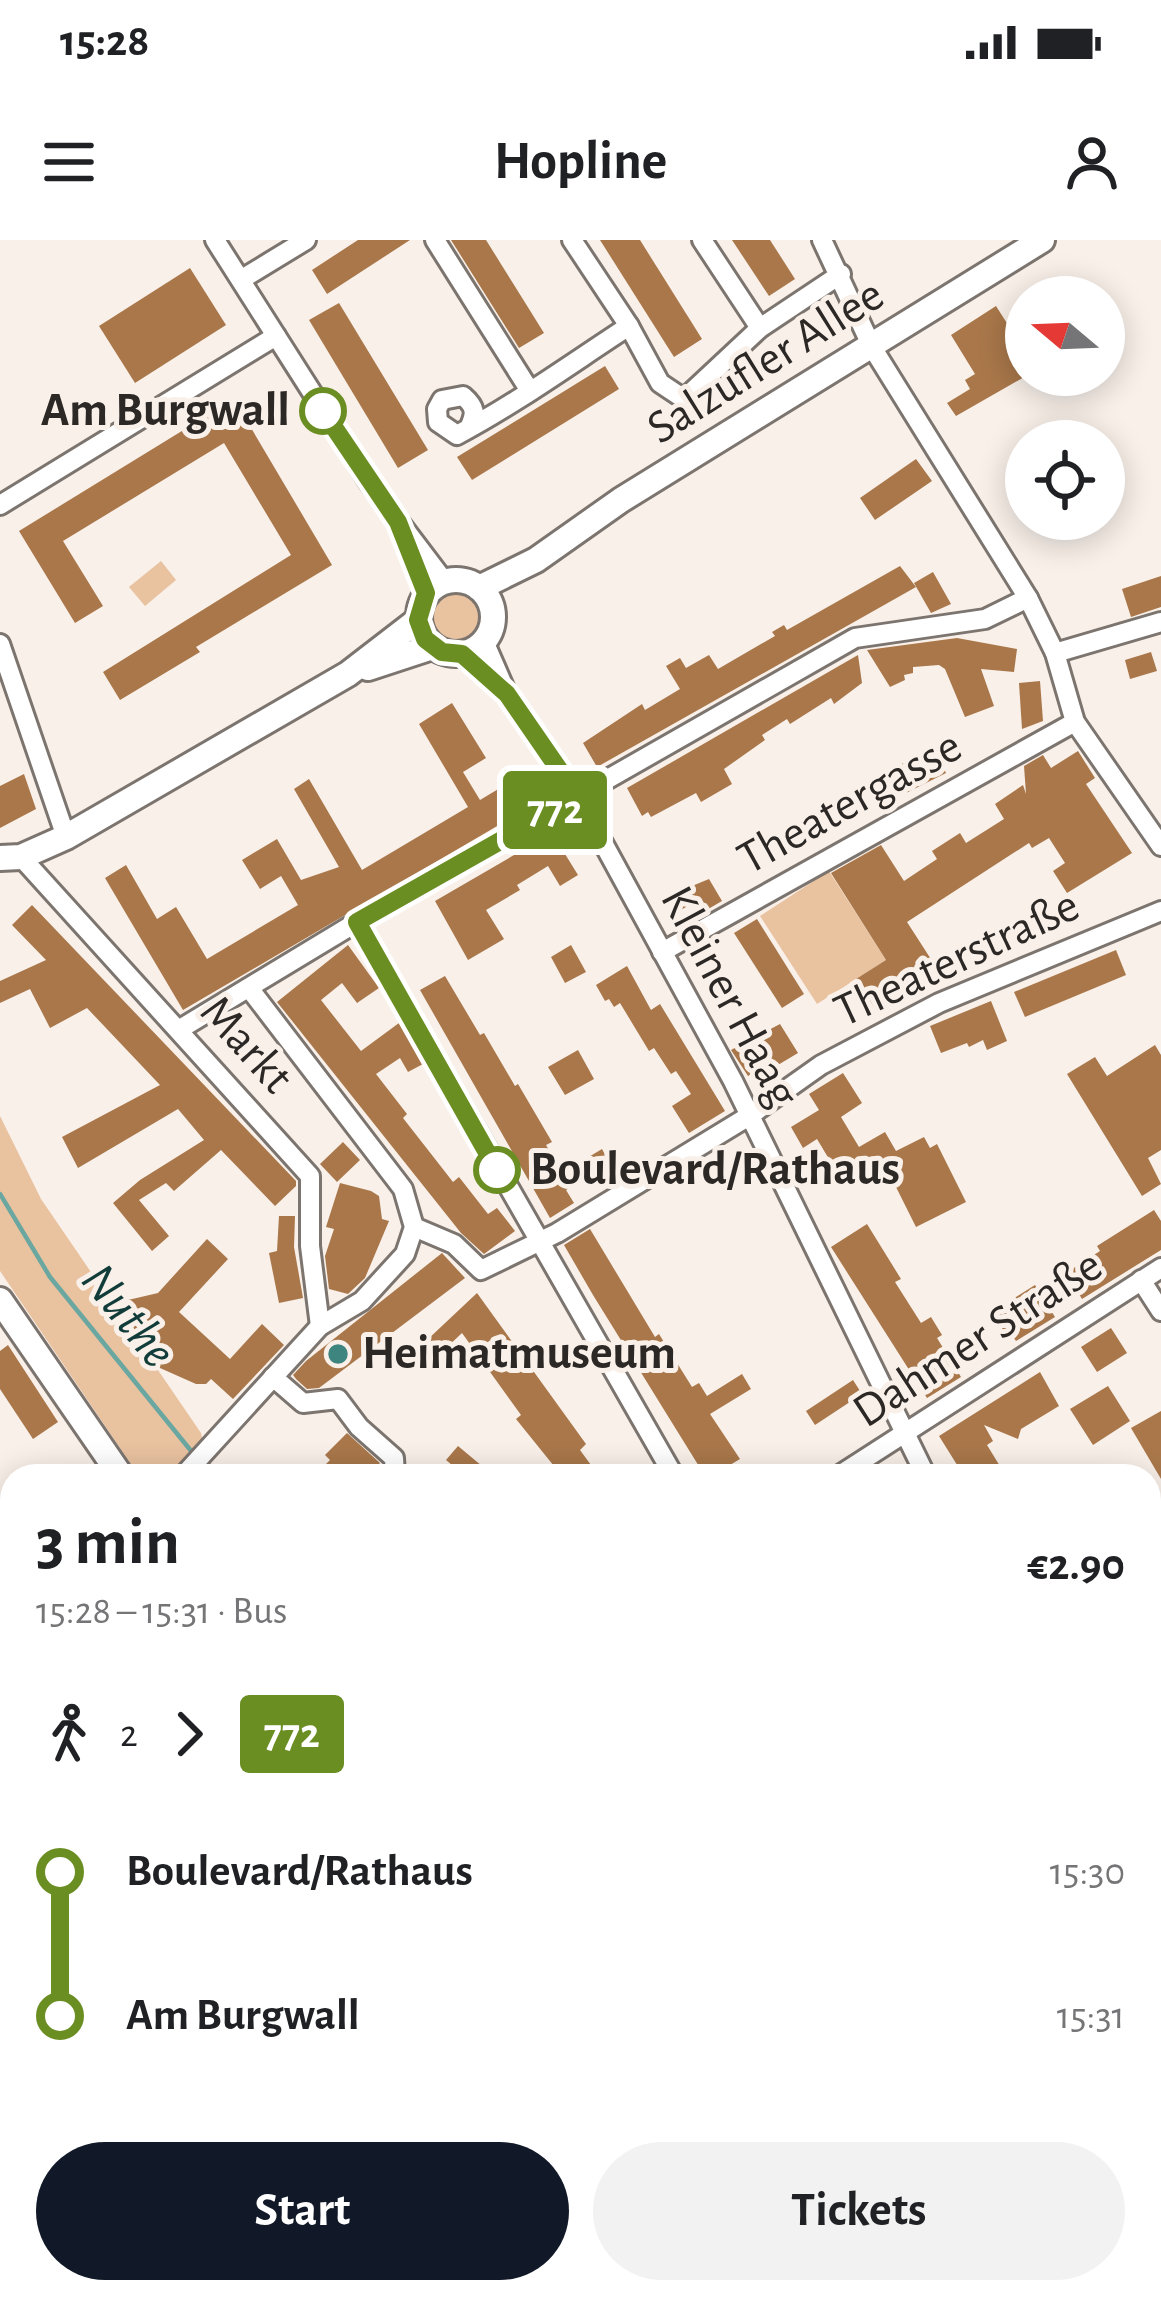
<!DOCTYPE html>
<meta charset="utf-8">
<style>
body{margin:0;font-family:"Alegreya Sans",sans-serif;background:#f2f2f2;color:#202124;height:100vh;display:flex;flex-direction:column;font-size:45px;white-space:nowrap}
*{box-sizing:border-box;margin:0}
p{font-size:39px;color:#757577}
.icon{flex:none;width:66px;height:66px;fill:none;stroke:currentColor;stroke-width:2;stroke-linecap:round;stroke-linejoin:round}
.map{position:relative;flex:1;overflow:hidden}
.drawer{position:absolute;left:0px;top:1224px;width:1161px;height:840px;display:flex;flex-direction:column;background:#fff;border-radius:36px 36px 0 0;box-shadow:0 6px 30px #0003}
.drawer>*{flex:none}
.badge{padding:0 24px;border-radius:9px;font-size:42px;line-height:78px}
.needle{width:78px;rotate:289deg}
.buttons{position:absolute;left:1005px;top:36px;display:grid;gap:24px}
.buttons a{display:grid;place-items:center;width:120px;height:120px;border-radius:50%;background:#fff;box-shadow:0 6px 30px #0003;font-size:60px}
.map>.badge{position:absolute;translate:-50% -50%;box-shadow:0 0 0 6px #fff}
.legs{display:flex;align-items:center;gap:18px;height:132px;padding:0 36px;font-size:39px}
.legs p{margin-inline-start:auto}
.headline{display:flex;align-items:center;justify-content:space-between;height:204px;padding:0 36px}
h1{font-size:66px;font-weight:600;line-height:90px}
.action{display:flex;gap:24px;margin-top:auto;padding:24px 36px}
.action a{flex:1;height:138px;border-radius:72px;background:#111827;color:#fff;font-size:48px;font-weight:600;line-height:138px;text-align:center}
.action a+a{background:#f2f2f2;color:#202124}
ul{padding:0 36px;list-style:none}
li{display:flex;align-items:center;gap:42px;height:144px;font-size:45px}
li i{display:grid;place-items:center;width:18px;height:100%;margin:0 15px;background:currentColor}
li i::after{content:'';width:30px;height:30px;margin:-15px;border:9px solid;border-radius:50%;background:#fff}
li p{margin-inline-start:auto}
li:first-child i{background:linear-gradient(#0000 50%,currentColor 0)}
li:last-child i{background:linear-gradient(currentColor 50%,#0000 0)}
.status{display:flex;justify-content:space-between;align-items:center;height:84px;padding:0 60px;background:#fff;direction:ltr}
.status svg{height:33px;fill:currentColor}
header{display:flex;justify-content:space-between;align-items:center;height:156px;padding:0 36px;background:#fff;font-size:54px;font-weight:600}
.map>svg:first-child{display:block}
</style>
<div class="status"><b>15:28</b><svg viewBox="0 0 49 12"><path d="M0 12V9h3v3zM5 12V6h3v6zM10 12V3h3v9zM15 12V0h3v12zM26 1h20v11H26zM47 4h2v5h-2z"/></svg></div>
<header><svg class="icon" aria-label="menu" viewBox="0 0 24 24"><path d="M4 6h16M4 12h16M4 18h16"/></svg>Hopline<svg class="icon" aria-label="person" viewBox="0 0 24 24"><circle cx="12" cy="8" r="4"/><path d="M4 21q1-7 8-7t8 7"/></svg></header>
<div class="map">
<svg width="1161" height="2064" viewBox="0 0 1161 2064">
<rect width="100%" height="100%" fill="#f9f0e9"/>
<g fill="#e9c2a0">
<path d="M 161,321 L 176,340 L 145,366 L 129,347 Z"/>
<circle cx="455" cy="377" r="28"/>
<path d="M 829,631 L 886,720 L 817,764 L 760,676 Z"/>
<path d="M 0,876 L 41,959 L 201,1193 L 205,1215 L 220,1236 L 139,1236 L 0,1031 Z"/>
</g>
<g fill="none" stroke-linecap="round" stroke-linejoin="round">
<path stroke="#6aa7a1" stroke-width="4.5" d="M 0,954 L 50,1037 L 196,1217"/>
</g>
<g fill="#a9774a">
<path d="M 358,0 L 410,0 L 327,54 L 312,30 Z"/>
<path d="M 451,0 L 486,0 L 544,93 L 519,108 Z"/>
<path d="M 600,0 L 640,0 L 702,99 L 674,117 Z"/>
<path d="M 732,0 L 770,0 L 795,39 L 769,56 Z"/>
<path d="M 190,28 L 226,85 L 135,143 L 99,86 Z"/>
<path d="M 339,63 L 428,210 L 398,228 L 309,80 Z"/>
<path d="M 996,66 L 1026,113 L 1026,136 L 956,176 L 947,163 L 970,149 L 965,140 L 975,134 L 951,95 Z"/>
<path d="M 605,126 L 619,149 L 472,240 L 457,217 Z"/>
<path d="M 234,159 L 332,325 L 196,407 L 200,412 L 120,460 L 103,432 L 291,315 L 224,203 L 63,301 L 103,366 L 75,383 L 19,291 Z"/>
<path d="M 916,219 L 932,241 L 875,280 L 860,258 Z"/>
<path d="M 900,326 L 916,347 L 597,527 L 583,503 L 642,464 L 645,470 L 680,449 L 666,426 L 680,418 L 686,428 L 709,415 L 718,429 L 775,396 L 772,392 L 784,385 L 787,390 Z"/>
<path d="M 933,332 L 951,364 L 931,373 L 914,343 Z"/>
<path d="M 1161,336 L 1161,367 L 1131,377 L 1122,349 Z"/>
<path d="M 957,398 L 1017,409 L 1014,432 L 981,429 L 994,466 L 965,477 L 945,429 L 939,425 L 913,427 L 913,433 L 904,435 L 905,440 L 890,447 L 867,410 Z"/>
<path d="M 1151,412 L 1157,431 L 1130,439 L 1125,420 Z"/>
<path d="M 858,415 L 862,443 L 834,464 L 831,458 L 790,484 L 787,479 L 762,495 L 765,500 L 724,529 L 732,544 L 701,562 L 696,553 L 651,577 L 648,572 L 642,576 L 627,548 Z"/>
<path d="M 1040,441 L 1043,481 L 1022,489 L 1019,443 Z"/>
<path d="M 452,463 L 486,518 L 463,532 L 480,560 L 505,545 L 521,572 L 183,770 L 105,638 L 126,625 L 157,679 L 176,667 L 207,719 L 298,665 L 281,636 L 260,649 L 242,620 L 277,599 L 301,640 L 339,627 L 294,549 L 309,539 L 362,630 L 468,567 L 419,484 Z"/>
<path d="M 933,508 L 946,533 L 898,557 L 886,532 Z"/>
<path d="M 1078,511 L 1095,538 L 1086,544 L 1132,613 L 1067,653 L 1053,631 L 1065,623 L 1049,598 L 1032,608 L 1029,603 L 907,682 L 936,727 L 874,768 L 856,739 L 886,720 L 831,633 L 881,605 L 904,641 L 937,619 L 932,611 L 960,593 L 966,603 L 1004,579 L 995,564 L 1023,545 L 1026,554 L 1024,526 L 1043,515 L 1051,528 Z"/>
<path d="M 24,534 L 36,569 L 0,588 L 0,546 Z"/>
<path d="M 552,593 L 578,635 L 560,646 L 548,626 L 517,645 L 520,650 L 486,670 L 504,699 L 468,720 L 435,661 Z"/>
<path d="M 709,639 L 722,661 L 698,675 L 691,664 L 669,677 L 692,646 Z"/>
<path d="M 32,665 L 296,941 L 296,946 L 275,966 L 221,910 L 174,951 L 166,943 L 139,960 L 169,996 L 152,1011 L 113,963 L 140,940 L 204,900 L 178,869 L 78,928 L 62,897 L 160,845 L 87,768 L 50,788 L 30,749 L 0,763 L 0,741 L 46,720 L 12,685 Z"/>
<path d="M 757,679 L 804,754 L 782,768 L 734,693 Z"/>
<path d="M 348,705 L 379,748 L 357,763 L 342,743 L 321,760 L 361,811 L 399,783 L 423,824 L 408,832 L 400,818 L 376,834 L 407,874 L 403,878 L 453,942 L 459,937 L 488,974 L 497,968 L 515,991 L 484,1014 L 461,993 L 277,762 Z"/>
<path d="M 571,705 L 586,732 L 565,743 L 551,717 Z"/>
<path d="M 1116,710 L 1126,735 L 1025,777 L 1014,752 Z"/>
<path d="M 627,726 L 651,770 L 660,764 L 725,871 L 689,893 L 672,866 L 691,854 L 676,831 L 671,834 L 654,808 L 649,811 L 620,763 L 614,767 L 609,759 L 605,761 L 596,745 Z"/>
<path d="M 445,736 L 480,795 L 484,793 L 515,846 L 518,844 L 552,902 L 546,905 L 562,933 L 602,909 L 610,924 L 566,950 L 574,963 L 550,978 L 420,750 Z"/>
<path d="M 991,761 L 1007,801 L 987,810 L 983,800 L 969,807 L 967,803 L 941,813 L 930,786 Z"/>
<path d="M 780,784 L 798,813 L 758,837 L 755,832 L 748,836 L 731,810 Z"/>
<path d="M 1155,805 L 1161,815 L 1161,910 L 1148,918 L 1161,944 L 1142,956 L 1067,834 L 1095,817 L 1107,836 Z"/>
<path d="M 578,810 L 594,839 L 565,855 L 548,827 Z"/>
<path d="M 843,833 L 862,863 L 841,877 L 859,907 L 885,892 L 896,911 L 924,897 L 930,908 L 937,904 L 966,962 L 916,987 L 881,917 L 841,939 L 817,899 L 803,908 L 791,887 L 819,870 L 809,854 Z"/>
<path d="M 343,902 L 360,920 L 337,942 L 320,924 Z"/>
<path d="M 340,943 L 371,951 L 379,956 L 382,979 L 389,981 L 365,1038 L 348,1054 L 329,1049 L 325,1016 L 334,989 L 326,987 Z"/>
<path d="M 1154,970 L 1161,981 L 1161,1010 L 1082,1059 L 1066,1033 L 1100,1011 L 1097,1006 Z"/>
<path d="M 279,976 L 295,976 L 294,1007 L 303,1058 L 279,1063 L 269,1013 L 277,1011 Z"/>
<path d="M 867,984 L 901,1039 L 895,1042 L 921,1083 L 931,1077 L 942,1095 L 937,1098 L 961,1137 L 927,1158 L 831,1007 Z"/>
<path d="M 590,989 L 655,1097 L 659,1094 L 692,1147 L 699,1143 L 707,1156 L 742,1134 L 751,1149 L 710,1174 L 740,1219 L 730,1225 L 737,1236 L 705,1236 L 593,1055 L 564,1005 Z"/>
<path d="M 207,999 L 228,1019 L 179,1072 L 230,1119 L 262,1084 L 284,1105 L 233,1159 L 211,1139 L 206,1144 L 196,1144 L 160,1128 L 140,1104 L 129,1076 L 128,1060 L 158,1053 Z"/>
<path d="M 442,1013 L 465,1038 L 319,1148 L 307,1149 L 296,1139 L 293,1135 L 306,1121 Z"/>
<path d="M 1035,1045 L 1055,1077 L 1016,1101 L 1009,1091 L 1005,1093 L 992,1072 Z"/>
<path d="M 477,1053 L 586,1204 L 580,1210 L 599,1236 L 562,1236 L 516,1179 L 521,1175 L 462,1093 L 422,1131 L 409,1117 Z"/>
<path d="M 1111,1088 L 1127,1113 L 1097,1132 L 1081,1107 Z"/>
<path d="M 8,1105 L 58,1182 L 33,1199 L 0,1149 L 0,1111 Z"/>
<path d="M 1040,1132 L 1059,1166 L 1021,1189 L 1018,1199 L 984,1185 L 993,1201 L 987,1205 L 1006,1236 L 964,1236 L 939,1196 Z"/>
<path d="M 853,1140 L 862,1154 L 815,1185 L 806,1171 Z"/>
<path d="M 1108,1146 L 1130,1181 L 1093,1205 L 1070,1169 Z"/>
<path d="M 1161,1171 L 1161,1239 L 1131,1188 Z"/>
<path d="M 347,1193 L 380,1223 L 368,1236 L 314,1236 L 330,1220 L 325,1215 Z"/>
<path d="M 458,1206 L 494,1236 L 465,1236 L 446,1220 Z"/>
</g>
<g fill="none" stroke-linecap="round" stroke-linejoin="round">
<g stroke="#7c746e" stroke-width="24">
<g id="minor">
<path d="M 215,0 L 369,242 L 444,341"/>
<path d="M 435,0 L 530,151"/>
<path d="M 572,0 L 629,86 L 660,143 L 684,159 L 760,88 L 841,34"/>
<path d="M 702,0 L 760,88"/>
<path d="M 822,0 L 872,107 L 1028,358 L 1055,413 L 1075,482 L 1161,606"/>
<path d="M 242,39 L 306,0"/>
<path d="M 469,188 C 476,173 476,167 463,156 L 442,160 L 437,169 L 438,182 L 457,195 C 517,163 572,123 629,86"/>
<path d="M 0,265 L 276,96"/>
<path d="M 404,298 L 426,353"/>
<path d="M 484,401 L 507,454 L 578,557 L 733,841 L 926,1236"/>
<path d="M 0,404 L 66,597"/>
<path d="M 1055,413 L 1161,382"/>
<path d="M 462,414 L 503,451"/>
<path d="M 21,617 L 310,936 L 310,1006 L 320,1086"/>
<path d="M 357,682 L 674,1236"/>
<path d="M 662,712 L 1075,482"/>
<path d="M 180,789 L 357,682 L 855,398 L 985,379 L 1028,358"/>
<path d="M 414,987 L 454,1004 L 481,1030 L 557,993 L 749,876 L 821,825 L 939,763 L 1161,671"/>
<path d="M 1141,1040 L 1161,1071"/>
<path d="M 273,1137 L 303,1163 L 338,1159 L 359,1187 L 394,1218 L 395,1236"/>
<path d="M 183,1236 L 320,1086 L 362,1061 L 405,1014 L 414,987 L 403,949 L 249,748"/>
<path d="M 838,1236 L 1161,1028"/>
<path d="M 0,1404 L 12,1394"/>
<path d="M 1149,1590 L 1161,1605"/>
<path d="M 0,1632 L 12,1620"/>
<path d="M 0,1800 L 12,1789"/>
<path d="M 1149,1870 L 1161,1857"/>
<path d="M 237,2052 L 247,2063 L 255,2064"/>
<path d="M 363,2064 L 378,2052"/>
<path d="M 706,2064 L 707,2052"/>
<path d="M 1075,2064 L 1084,2052"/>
</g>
</g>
<g stroke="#7c746e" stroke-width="30">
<g id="major">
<circle cx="456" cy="377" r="37"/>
<path d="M 479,348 L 536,320 L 621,260 L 1042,0"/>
<path d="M 368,428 L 432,407"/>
<path d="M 0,618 L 21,617 L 66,597 L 348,434 L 418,380"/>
<path d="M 0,1060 L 121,1236"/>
<path d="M 944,2052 L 944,2056 L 1028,2064"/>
<path d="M 798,2064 L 798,2052"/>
</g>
</g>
<use href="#minor" stroke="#fff" stroke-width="18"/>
<use href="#major" stroke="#fff" stroke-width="24"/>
</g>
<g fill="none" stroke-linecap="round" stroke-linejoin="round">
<g stroke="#fff" stroke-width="27">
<path id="line-1" d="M 323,171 L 398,282 L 426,353 L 418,380 L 425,399 L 442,412 L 462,414 L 507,454 L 578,557 L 357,682 L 497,930"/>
</g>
<use href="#line-1" stroke="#6b8e23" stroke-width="18"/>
</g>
<g fill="#fff" stroke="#6b8e23" stroke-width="6">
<circle cx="323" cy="171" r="21"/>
<circle cx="497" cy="930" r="21"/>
</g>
<circle fill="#3e857f" stroke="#f9f0e9" stroke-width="4.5" cx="338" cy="1114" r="12"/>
<g text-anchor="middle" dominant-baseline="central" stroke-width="10" stroke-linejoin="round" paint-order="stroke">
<g font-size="48" fill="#2c2826" stroke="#f9f0e9">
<text transform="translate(766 122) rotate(-32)">Salzufler Allee</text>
<text transform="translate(850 563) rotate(-29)">Theatergasse</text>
<text transform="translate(957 719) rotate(-25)">Theaterstraße</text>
<text transform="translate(729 757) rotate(62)">Kleiner Haag</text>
<text transform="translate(246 805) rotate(48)">Markt</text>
<text transform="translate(978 1099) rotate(-33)">Dahmer Straße</text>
</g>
<g font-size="48" font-weight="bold" fill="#2c2826" stroke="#f9f0e9" text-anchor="end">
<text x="290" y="171">Am Burgwall</text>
<text x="530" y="930" text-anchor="start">Boulevard/Rathaus</text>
</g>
<g font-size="48" font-weight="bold" fill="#2c2826" stroke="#f9f0e9" text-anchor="start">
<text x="362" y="1114">Heimatmuseum</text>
</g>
<g font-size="51" font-style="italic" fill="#113c39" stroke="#f9f0e9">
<text transform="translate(128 1076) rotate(51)">Nuthe</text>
</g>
</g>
</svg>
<div class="buttons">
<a><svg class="needle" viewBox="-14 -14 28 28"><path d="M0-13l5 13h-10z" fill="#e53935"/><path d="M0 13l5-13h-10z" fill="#757577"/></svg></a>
<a><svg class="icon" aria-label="locate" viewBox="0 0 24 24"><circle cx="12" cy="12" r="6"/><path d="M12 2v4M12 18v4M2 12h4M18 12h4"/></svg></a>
</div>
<b class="badge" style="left:555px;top:570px;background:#6b8e23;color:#fff">772</b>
<section class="drawer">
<div class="headline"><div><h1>3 min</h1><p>15:28 – 15:31 · Bus</p></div><b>€2.90</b></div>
<div class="legs"><svg class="icon" aria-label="walk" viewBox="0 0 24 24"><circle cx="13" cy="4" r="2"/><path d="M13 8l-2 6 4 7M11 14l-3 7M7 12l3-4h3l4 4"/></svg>2<svg class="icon" aria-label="forward" viewBox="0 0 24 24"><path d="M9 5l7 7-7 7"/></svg><b class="badge" style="background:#6b8e23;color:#fff">772</b></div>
<ul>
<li><i style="color:#6b8e23"></i><b>Boulevard/Rathaus</b><p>15:30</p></li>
<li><i style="color:#6b8e23"></i><b>Am Burgwall</b><p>15:31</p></li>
</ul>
<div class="action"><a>Start</a><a>Tickets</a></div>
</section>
</div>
